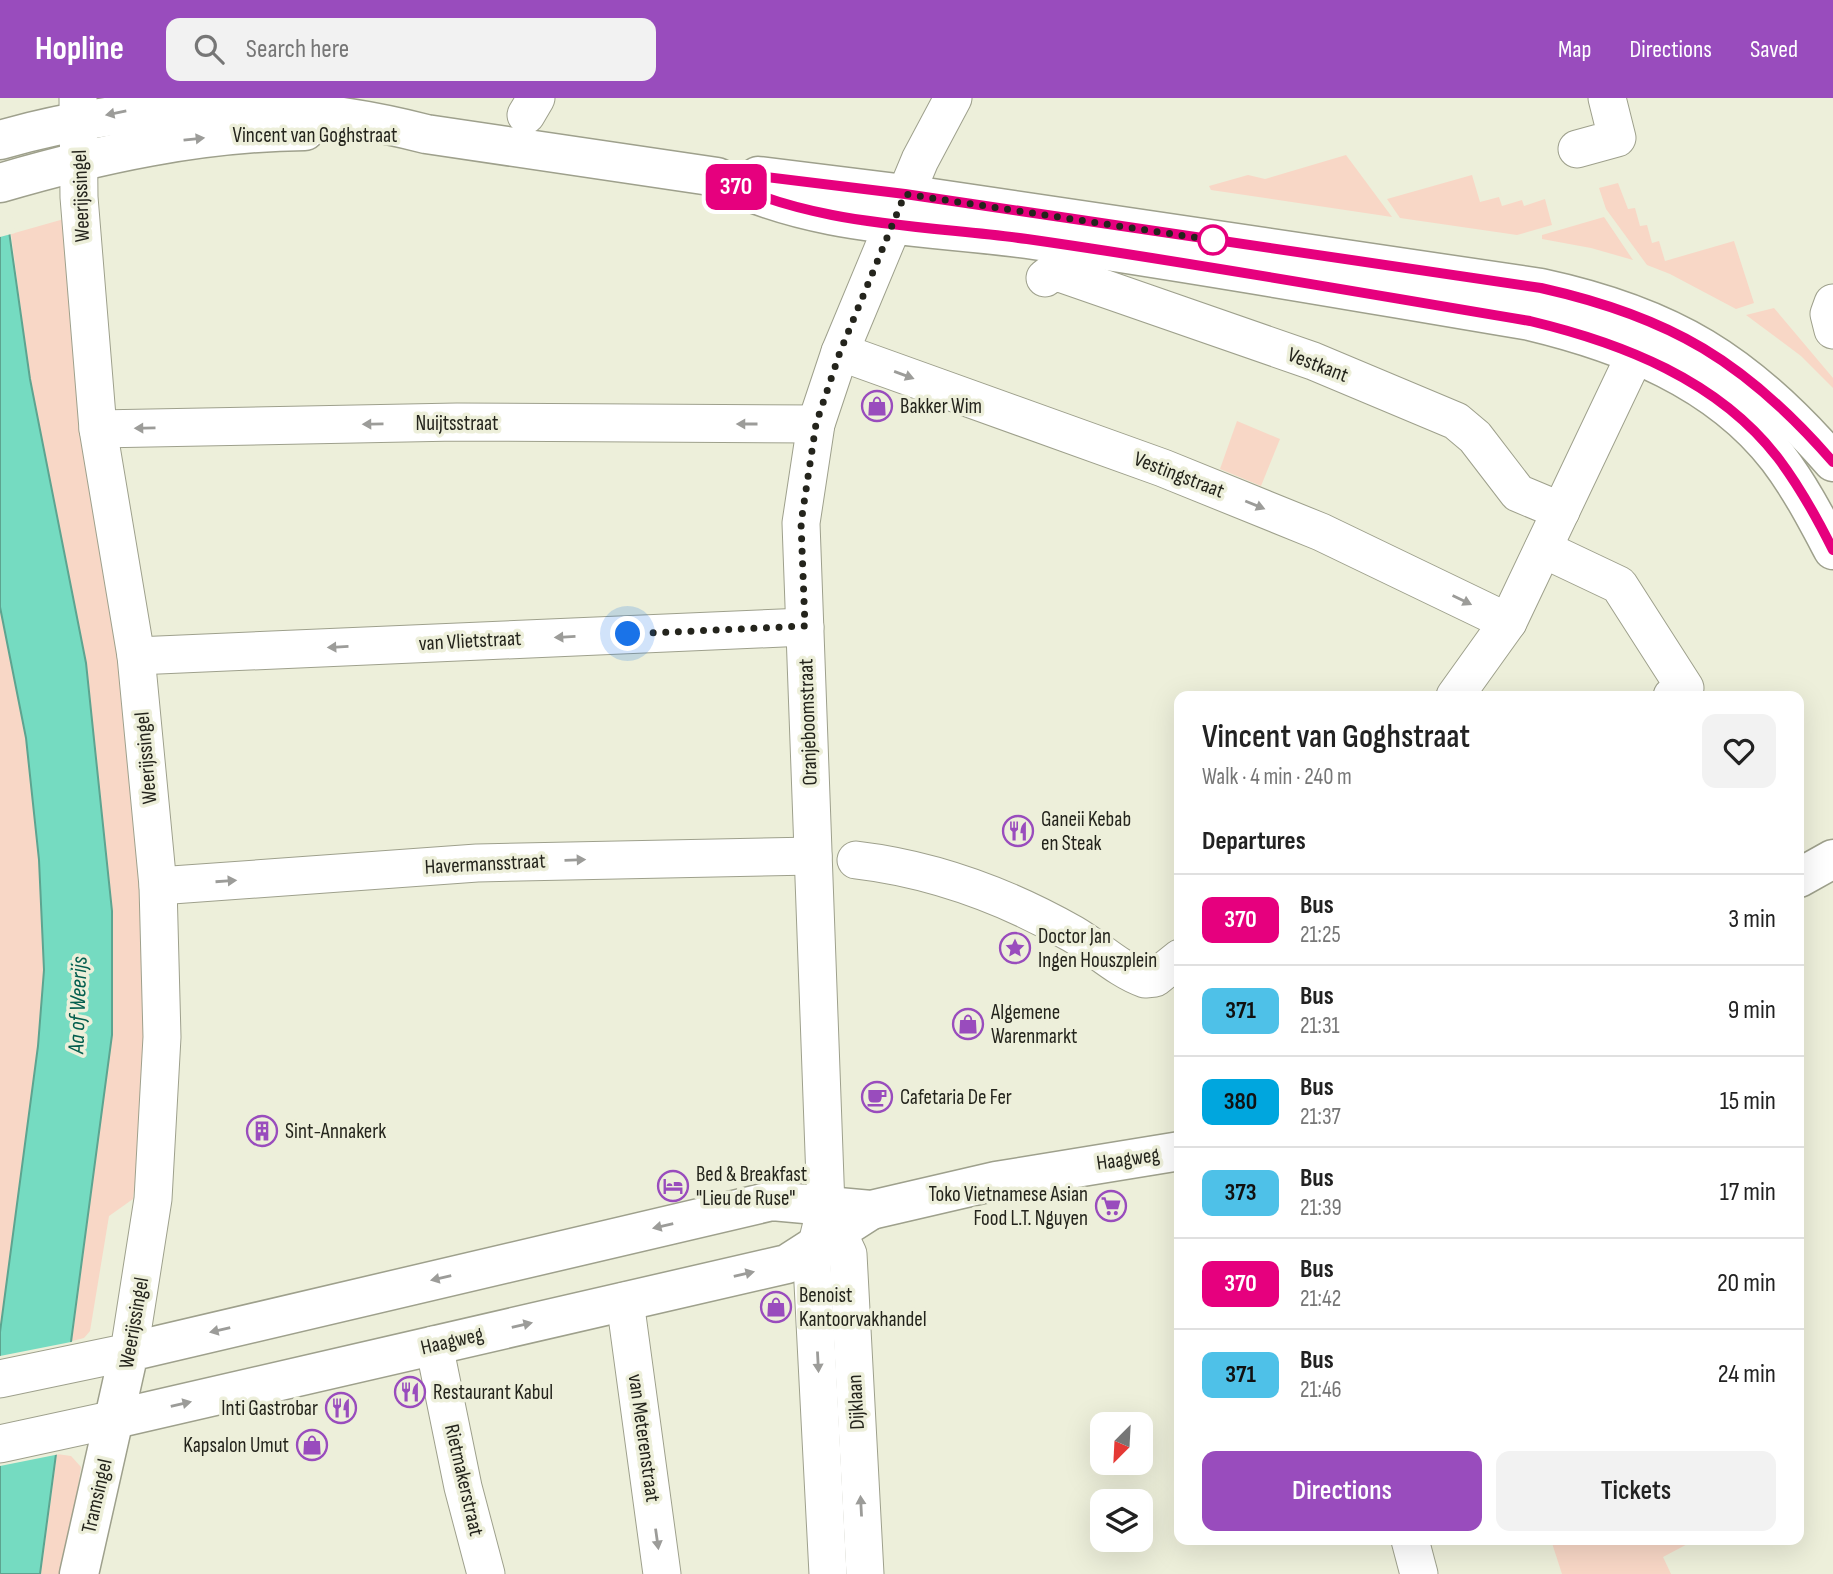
<!DOCTYPE html>
<meta charset="utf-8">
<style>
body{margin:0;font-family:"Sofia Sans Condensed",sans-serif;background:#f2f2f2;color:#222;height:100vh;display:flex;flex-direction:column;font-size:26px;white-space:nowrap}
*{box-sizing:border-box;margin:0}
p{font-size:23px;color:#767676}
.icon{flex:none;width:38px;height:38px;fill:none;stroke:currentColor;stroke-width:2;stroke-linecap:round;stroke-linejoin:round}
.map{position:relative;flex:1;overflow:hidden}
.side{position:absolute;left:1174px;top:593px;width:630px;height:854px;display:flex;flex-direction:column;background:#fff;border-radius:14px;box-shadow:0 7px 28px #0002}
.side>*{flex:none}
.badge{padding:0 14px;border-radius:10px;font-size:24px;line-height:46px}
.needle{width:46px;rotate:204deg}
.controls{position:absolute;left:1090px;top:1314px;display:grid;gap:14px}
.controls a{display:grid;place-items:center;width:63px;height:63px;border-radius:14px;background:#fff;box-shadow:0 7px 28px #0002;font-size:35px}
.you{position:absolute;width:35px;height:35px;margin:-18px;border:5px solid #fff;border-radius:50%;background:#1a73e8;box-shadow:0 0 0 10px #1a73e833}
.map>.badge{position:absolute;translate:-50% -50%;box-shadow:0 0 0 4px #fff}
h2{padding:0 28px;font-size:26px;line-height:63px}
.round{display:grid;place-items:center;flex:none;width:74px;height:74px;border-radius:14px;background:#f2f2f2}
.headline{display:flex;align-items:center;justify-content:space-between;height:119px;padding:0 28px}
h1{font-size:33px;font-weight:600;line-height:52px}
.action{display:flex;gap:14px;margin-top:auto;padding:14px 28px}
.action a{flex:1;height:80px;border-radius:14px;background:#994cbd;color:#fff;font-size:28px;font-weight:600;line-height:80px;text-align:center}
.action a+a{background:#f2f2f2;color:#222}
ul{padding:0;list-style:none}
li{display:flex;align-items:center;gap:21px;height:91px;padding:0 28px;border-top:2px solid #e0e0e0}
li div{flex:1}
li b{display:block;font-size:26px}
li em{font-style:normal}
li .badge{min-width:77px;font-weight:700;text-align:center}
header{display:flex;align-items:center;gap:42px;box-sizing:border-box;height:98px;padding:0 35px;background:#994cbd;color:#fff}
header strong{font-size:33px}
nav{display:flex;gap:38px;margin-inline-start:auto;font-size:24px}
.search{width:490px;height:63px;background:#f2f2f2;display:flex;align-items:center;gap:18px;box-sizing:border-box;padding:0 24px;border-radius:14px;color:#767676;font-size:26px}
.map>svg:first-child{display:block}
</style>
<header>
<strong>Hopline</strong>
<div class="search"><svg class="icon" aria-label="search" viewBox="0 0 24 24"><circle cx="10" cy="10" r="6"/><path d="M15 15l6 6"/></svg>Search here</div>
<nav><a>Map</a><a>Directions</a><a>Saved</a></nav>
</header>
<div class="map">
<svg width="1833" height="1476" viewBox="0 0 1833 1476">
<rect width="100%" height="100%" fill="#edefda"/>
<g fill="#f8d7c6">
<path d="M 1346,57 L 1392,119 L 1211,92 L 1209,88 L 1248,77 L 1265,81 Z"/>
<path d="M 1472,77 L 1480,104 L 1499,99 L 1502,108 L 1522,102 L 1524,108 L 1545,101 L 1552,127 L 1517,137 L 1400,120 L 1387,101 Z"/>
<path d="M 1618,85 L 1628,111 L 1635,110 L 1640,128 L 1647,127 L 1652,145 L 1659,143 L 1665,163 L 1734,143 L 1754,205 L 1736,211 L 1670,176 L 1647,167 L 1606,111 L 1599,90 Z"/>
<path d="M 1604,119 L 1633,162 L 1591,150 L 1542,141 L 1542,137 Z"/>
<path d="M 64,121 L 75,272 L 126,557 L 153,937 L 133,1101 L 109,1118 L 90,1233 L 84,1240 L 72,1243 L 112,937 L 112,813 L 86,565 L 30,281 L 11,136 Z"/>
<path d="M 1774,210 L 1833,280 L 1833,290 L 1801,258 L 1746,217 Z"/>
<path d="M 1237,323 L 1280,341 L 1261,388 L 1220,371 Z"/>
<path d="M 0,509 L 26,640 L 39,762 L 44,872 L 38,948 L 0,1234 Z"/>
<path d="M 57,1356 L 71,1358 L 81,1369 L 65,1476 L 41,1476 Z"/>
<path d="M 1551,1442 L 1695,1442 L 1663,1459 L 1671,1476 L 1562,1476 Z"/>
</g>
<path fill="#75dbc1" stroke="#5da490" stroke-width="2" d="M 0,70 L 30,281 L 86,565 L 112,813 L 112,937 L 40,1476 L 0,1476 L 0,1234 L 38,948 L 44,872 L 39,762 L 26,640 L 0,509 Z"/>
<g fill="#edefda">
<path d="M 0,67 L 3,70 L 15,135 L 0,139 Z"/>
<path d="M 76,1243 L 60,1356 L 0,1368 L 0,1258 Z"/>
</g>
<g fill="none" stroke-linecap="round" stroke-linejoin="round">
<g stroke="#9ea08c" stroke-width="39">
<g id="minor">
<path d="M 526,17 L 536,0"/>
<path d="M 1577,51 L 1617,40 L 1607,0"/>
<path d="M 1045,180 L 1054,173 L 1313,263 L 1456,323 L 1475,339 L 1518,395 L 1561,413"/>
<path d="M 1833,205 L 1829,216 L 1833,232"/>
<path d="M 840,254 L 1163,370 L 1321,434 L 1508,524"/>
<path d="M 98,331 L 457,324 L 816,326"/>
<path d="M 1543,451 L 1619,487 L 1685,590 L 1672,598"/>
<path d="M 136,558 L 805,529"/>
<path d="M 1455,598 L 1508,524 L 1636,255"/>
<path d="M 856,762 C 932,771 1006,798 1073,836 C 1097,850 1119,872 1145,881 L 1155,880 L 1180,860"/>
<path d="M 158,788 L 477,765 L 813,758"/>
<path d="M 826,1109 L 848,1156 L 865,1476"/>
<path d="M 625,1203 L 662,1476"/>
<path d="M 434,1247 L 463,1389 L 486,1476"/>
<path d="M 0,1281 L 129,1254 L 153,1101 L 162,939 L 158,788 L 136,558 L 98,331 L 79,99 L 78,0"/>
<path d="M 0,1346 L 115,1321"/>
<path d="M 1410,1442 L 1419,1476"/>
<path d="M 828,1476 L 812,1166 L 826,1109 L 801,425 L 816,326 L 840,254 L 920,62 L 953,0"/>
</g>
</g>
<g stroke="#9ea08c" stroke-width="41">
<g id="major">
<path d="M 0,42 C 138,2 288,0 426,36 L 717,79 C 812,129 923,127 1027,141 C 1195,165 1362,195 1530,223 C 1622,245 1718,282 1778,360 C 1800,389 1816,420 1833,452"/>
<path d="M 758,78 L 905,96 L 1541,190 C 1671,218 1746,264 1833,364"/>
<path d="M 0,85 C 99,56 201,34 305,33"/>
<path d="M 1799,780 L 1833,761"/>
<path d="M 115,1321 L 787,1166 L 871,1112"/>
<path d="M 79,1476 L 129,1254 L 772,1103 L 871,1112 L 996,1083 L 1180,1053"/>
</g>
</g>
<use href="#minor" stroke="#fff" stroke-width="37"/>
<use href="#major" stroke="#fff" stroke-width="38"/>
</g>
<defs><path id="oneway-solid" d="M-6-.8H1V-3.2L6.5 0L1 3.2V.8H-6Z" transform="scale(1.75)"/></defs>
<g fill="#9c9c99">
<use href="#oneway-solid" transform="translate(116 15) rotate(169)"/>
<use href="#oneway-solid" transform="translate(194 41) rotate(-6)"/>
<use href="#oneway-solid" transform="translate(904 277) rotate(20)"/>
<use href="#oneway-solid" transform="translate(373 326) rotate(179)"/>
<use href="#oneway-solid" transform="translate(747 326) rotate(-180)"/>
<use href="#oneway-solid" transform="translate(145 330) rotate(179)"/>
<use href="#oneway-solid" transform="translate(1255 407) rotate(22)"/>
<use href="#oneway-solid" transform="translate(1462 502) rotate(26)"/>
<use href="#oneway-solid" transform="translate(565 539) rotate(177)"/>
<use href="#oneway-solid" transform="translate(338 549) rotate(177)"/>
<use href="#oneway-solid" transform="translate(575 762) rotate(-2)"/>
<use href="#oneway-solid" transform="translate(226 783) rotate(-4)"/>
<use href="#oneway-solid" transform="translate(663 1128) rotate(167)"/>
<use href="#oneway-solid" transform="translate(744 1176) rotate(-13)"/>
<use href="#oneway-solid" transform="translate(441 1180) rotate(167)"/>
<use href="#oneway-solid" transform="translate(522 1227) rotate(-13)"/>
<use href="#oneway-solid" transform="translate(220 1232) rotate(167)"/>
<use href="#oneway-solid" transform="translate(818 1264) rotate(87)"/>
<use href="#oneway-solid" transform="translate(181 1306) rotate(-13)"/>
<use href="#oneway-solid" transform="translate(861 1408) rotate(-93)"/>
<use href="#oneway-solid" transform="translate(657 1441) rotate(82)"/>
</g>
<g fill="none" stroke-linecap="round" stroke-linejoin="round">
<g stroke="#fff" stroke-width="16">
<path id="line" d="M 1833,364 C 1746,264 1671,219 1541,190 L 905,96 L 734,75 L 717,79 C 812,128 923,127 1027,141 C 1195,165 1362,195 1530,223 C 1622,245 1718,282 1778,360 C 1800,389 1817,420 1833,452"/>
</g>
<use href="#line" stroke="#e6007e" stroke-width="10"/>
<path stroke="#24241c" stroke-width="7" stroke-dasharray="0 12.6" d="M 628,536 L 805,528 L 801,425 L 816,326 L 840,254 L 905,96 L 1219,143 L 1213,142"/>
</g>
<defs>
<g id="shop-ring" transform="scale(1.575)"><circle r="9.5" fill="#edefda" stroke="#994cbd" stroke-width="1.5"/><path d="M-5-2.5h2.3a2.7 3.5 0 0 1 5.4 0H5L5.5 6h-11ZM-1.5-2.5h3a1.5 2.3 0 0 0-3 0Z" fill="#994cbd"/></g>
<g id="restaurant-ring" transform="scale(1.575)"><circle r="9.5" fill="#edefda" stroke="#994cbd" stroke-width="1.5"/><path d="M-5-6h1v4h1v-4h1v4h1v-4h1v5L-1.5 .5V6h-2V.5L-5-1ZM5-6V6H3V1.5H1.5Q1.5-4 5-6Z" fill="#994cbd"/></g>
<g id="sight-ring" transform="scale(1.575)"><circle r="9.5" fill="#edefda" stroke="#994cbd" stroke-width="1.5"/><path d="M0-6L1.8-2.2L6-1.7L2.9 1.2L3.7 5.4L0 3.3L-3.7 5.4L-2.9 1.2L-6-1.7L-1.8-2.2Z" fill="#994cbd"/></g>
<g id="cafe-ring" transform="scale(1.575)"><circle r="9.5" fill="#edefda" stroke="#994cbd" stroke-width="1.5"/><path d="M-5.5-4.5H6V0H3Q3 3.5 0 3.5H-2.5Q-5.5 3.5-5.5 0ZM3-3.2v2h1.7v-2ZM-6 4.5H4V6H-6Z" fill="#994cbd"/></g>
<g id="building-ring" transform="scale(1.575)"><circle r="9.5" fill="#edefda" stroke="#994cbd" stroke-width="1.5"/><path d="M-4-6H4V6H1V3H-1V6H-4ZM-2.5-4.3h1.7v1.8h-1.7ZM.8-4.3h1.7v1.8H.8ZM-2.5-1h1.7V.8h-1.7ZM.8-1h1.7V.8H.8Z" fill="#994cbd"/></g>
<g id="hotel-ring" transform="scale(1.575)"><circle r="9.5" fill="#edefda" stroke="#994cbd" stroke-width="1.5"/><path d="M-6-4.5h1.5V1H6V5H4.5V3h-9V5H-6ZM-4 0a1.8 1.8 0 1 1 3.6 0ZM.5 0V-2.5h3Q6-2.5 6 0Z" fill="#994cbd"/></g>
<g id="supermarket-ring" transform="scale(1.575)"><circle r="9.5" fill="#edefda" stroke="#994cbd" stroke-width="1.5"/><path d="M-6-5.5h2.5l.6 2H6L4.5 2H-2.5L-4.4-4H-6ZM-1.5 3.2a1.3 1.3 0 1 0 .1 0ZM3 3.2a1.3 1.3 0 1 0 .1 0Z" fill="#994cbd"/></g>
</defs>
<g fill-rule="evenodd">
<use href="#shop-ring" x="877" y="308"/>
<use href="#restaurant-ring" x="1018" y="733"/>
<use href="#sight-ring" x="1015" y="850"/>
<use href="#shop-ring" x="968" y="926"/>
<use href="#cafe-ring" x="877" y="999"/>
<use href="#building-ring" x="262" y="1033"/>
<use href="#hotel-ring" x="673" y="1088"/>
<use href="#supermarket-ring" x="1111" y="1108"/>
<use href="#shop-ring" x="776" y="1209"/>
<use href="#restaurant-ring" x="410" y="1294"/>
<use href="#restaurant-ring" x="341" y="1310"/>
<use href="#shop-ring" x="312" y="1347"/>
</g>
<circle fill="#fff" stroke="#e6007e" stroke-width="3.5" cx="1213" cy="142" r="14"/>
<g text-anchor="middle" dominant-baseline="central" stroke-width="7" stroke-linejoin="round" paint-order="stroke">
<g font-size="21" fill="#24241c" stroke="#edefda">
<text x="315" y="37">Vincent van Goghstraat</text>
<text transform="translate(81 98) rotate(-92)">Weerijssingel</text>
<text transform="translate(1318 267) rotate(21)">Vestkant</text>
<text x="457" y="325">Nuijtsstraat</text>
<text transform="translate(1179 377) rotate(21)">Vestingstraat</text>
<text transform="translate(470 543) rotate(-3)">van Vlietstraat</text>
<text transform="translate(808 624) rotate(-92)">Oranjeboomstraat</text>
<text transform="translate(146 660) rotate(-95)">Weerijssingel</text>
<text transform="translate(485 766) rotate(-3)">Havermansstraat</text>
<text transform="translate(1128 1061) rotate(-8)">Haagweg</text>
<text transform="translate(134 1225) rotate(-80)">Weerijssingel</text>
<text transform="translate(452 1243) rotate(-13)">Haagweg</text>
<text transform="translate(856 1304) rotate(-93)">Dijklaan</text>
<text transform="translate(644 1340) rotate(82)">van Meterenstraat</text>
<text transform="translate(464 1382) rotate(77)">Rietmakerstraat</text>
<text transform="translate(97 1398) rotate(-77)">Tramsingel</text>
</g>
<g font-size="21" fill="#24241c" stroke="#edefda" text-anchor="start">
<text x="900" y="308">Bakker Wim</text>
<text x="1041" y="721">Ganeii Kebab<tspan x="1041" dy="24">en Steak</tspan></text>
<text x="1038" y="838">Doctor Jan<tspan x="1038" dy="24">Ingen Houszplein</tspan></text>
<text x="991" y="914">Algemene<tspan x="991" dy="24">Warenmarkt</tspan></text>
<text x="900" y="999">Cafetaria De Fer</text>
<text x="285" y="1033">Sint-Annakerk</text>
<text x="696" y="1076">Bed &amp; Breakfast<tspan x="696" dy="24">"Lieu de Ruse"</tspan></text>
<text x="1088" y="1096" text-anchor="end">Toko Vietnamese Asian<tspan x="1088" dy="24">Food L.T. Nguyen</tspan></text>
<text x="799" y="1197">Benoist<tspan x="799" dy="24">Kantoorvakhandel</tspan></text>
<text x="433" y="1294">Restaurant Kabul</text>
<text x="318" y="1310" text-anchor="end">Inti Gastrobar</text>
<text x="289" y="1347" text-anchor="end">Kapsalon Umut</text>
</g>
<g font-size="23" font-style="italic" fill="#045e4e" stroke="#edefda">
<text transform="translate(78 907) rotate(-88)">Aa of Weerijs</text>
</g>
</g>
</svg>
<div class="controls">
<a><svg class="needle" viewBox="-14 -14 28 28"><path d="M0-13l5 13h-10z" fill="#e53935"/><path d="M0 13l5-13h-10z" fill="#767676"/></svg></a>
<a><svg class="icon" aria-label="layers" viewBox="0 0 24 24"><path d="M12 4l9 5-9 5-9-5zM3 14l9 5 9-5"/></svg></a>
</div>
<div class="you" style="left:628px;top:536px"></div>
<b class="badge" style="left:736px;top:89px;background:#e6007e;color:#fff">370</b>
<section class="side">
<div class="headline"><div><h1>Vincent van Goghstraat</h1><p>Walk · 4 min · 240 m</p></div><a class="round"><svg class="icon" aria-label="heart" viewBox="0 0 24 24"><path d="M12 20l-8-8c-3-5 5-10 8-4 3-6 11-1 8 4z"/></svg></a></div>
<h2>Departures</h2>
<ul>
<li><span class="badge" style="background:#e6007e;color:#fff">370</span><div><b>Bus</b><p>21:25</p></div><em>3 min</em></li>
<li><span class="badge" style="background:#4ec1e8;color:#111">371</span><div><b>Bus</b><p>21:31</p></div><em>9 min</em></li>
<li><span class="badge" style="background:#00a6de;color:#111">380</span><div><b>Bus</b><p>21:37</p></div><em>15 min</em></li>
<li><span class="badge" style="background:#4ec1e8;color:#111">373</span><div><b>Bus</b><p>21:39</p></div><em>17 min</em></li>
<li><span class="badge" style="background:#e6007e;color:#fff">370</span><div><b>Bus</b><p>21:42</p></div><em>20 min</em></li>
<li><span class="badge" style="background:#4ec1e8;color:#111">371</span><div><b>Bus</b><p>21:46</p></div><em>24 min</em></li>
</ul>
<div class="action"><a>Directions</a><a>Tickets</a></div>
</section>
</div>
